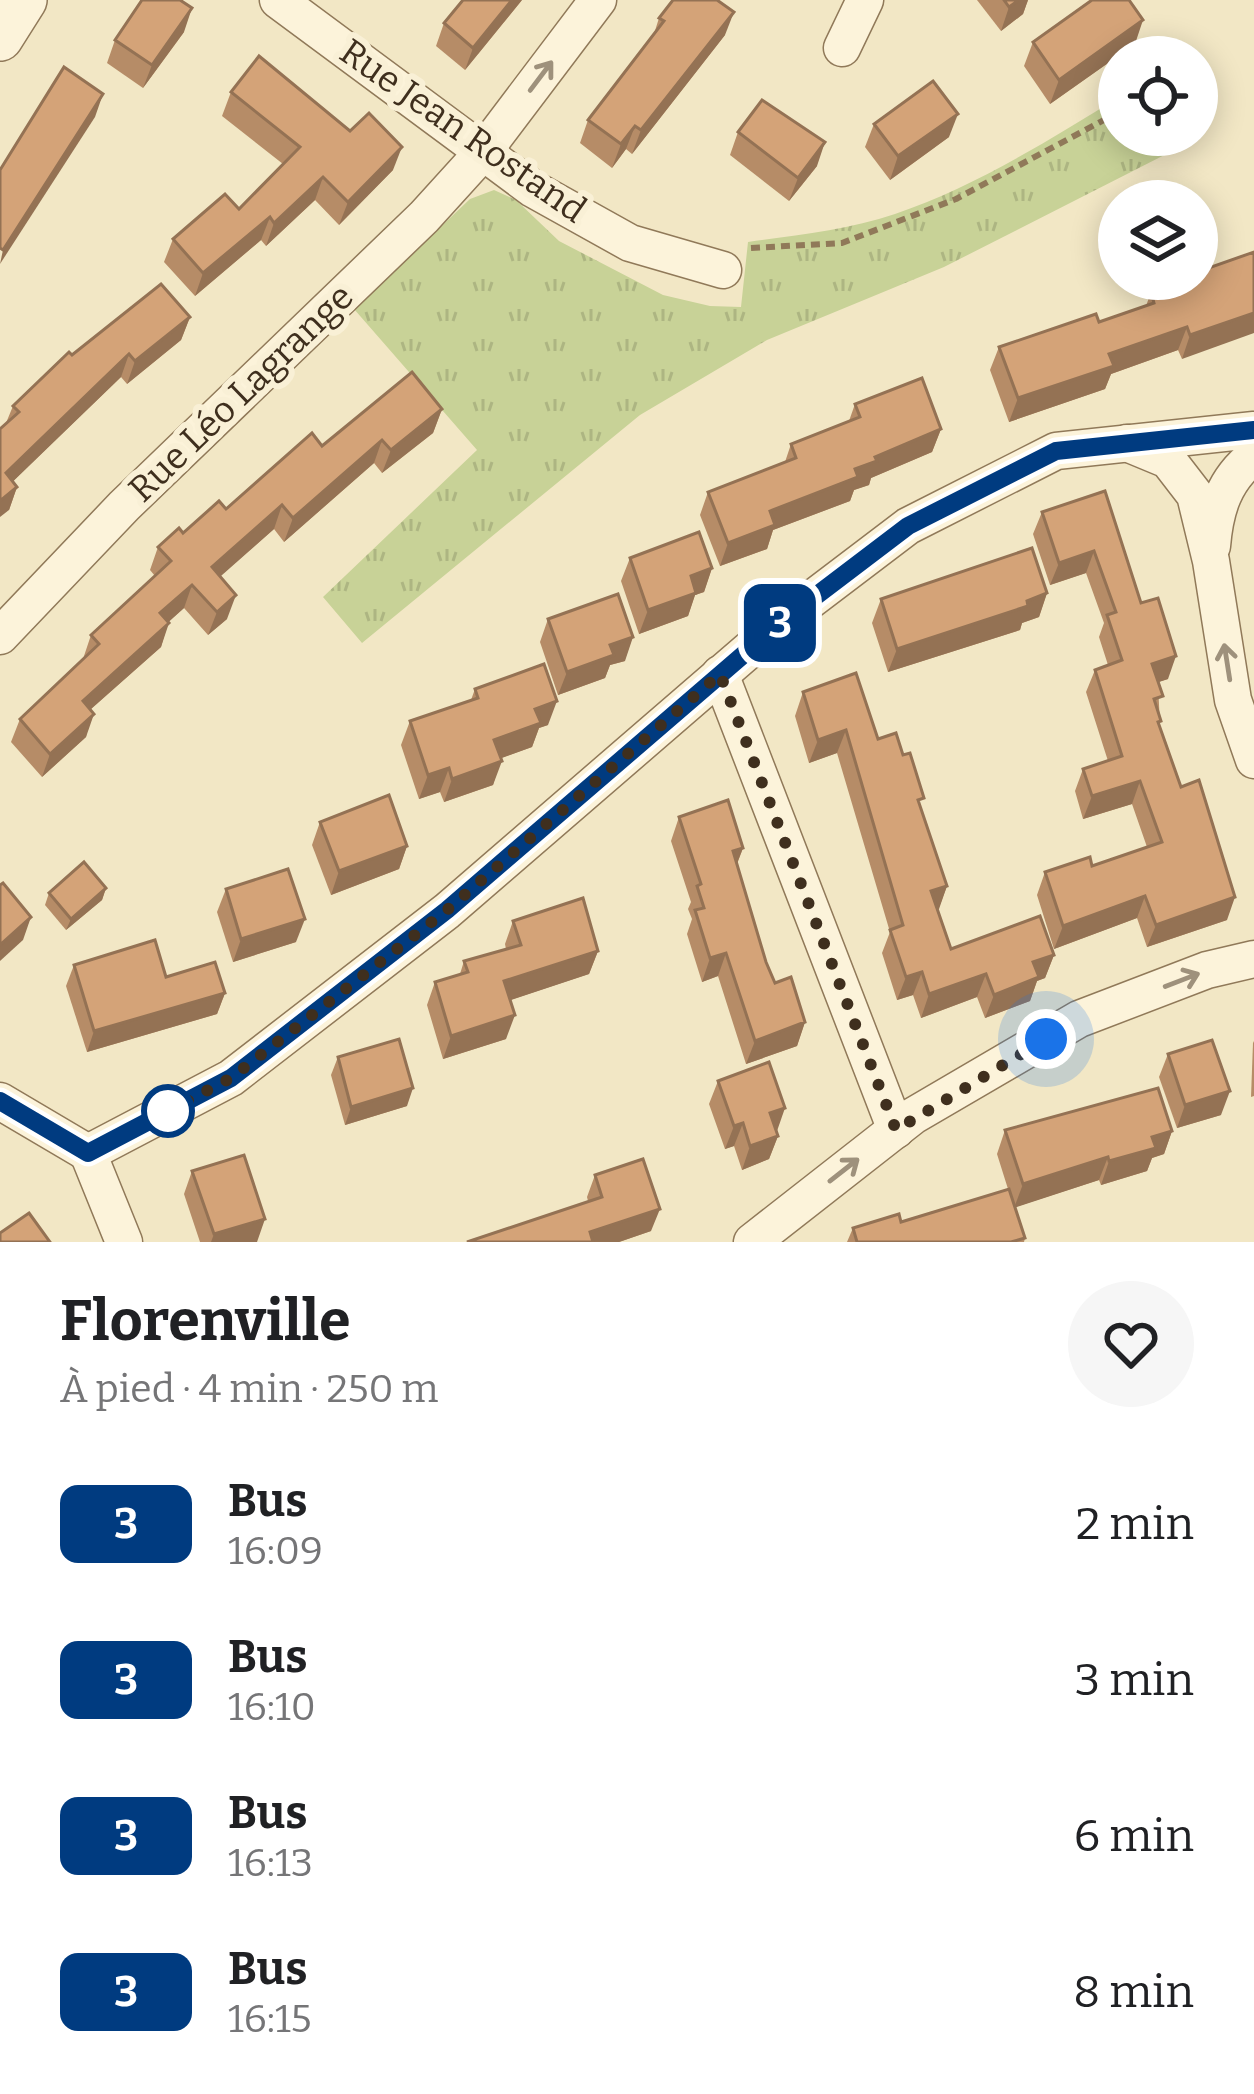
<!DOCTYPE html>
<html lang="fr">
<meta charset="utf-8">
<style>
body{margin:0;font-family:Bitter,serif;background:#f6f6f6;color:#202124;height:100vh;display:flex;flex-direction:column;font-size:45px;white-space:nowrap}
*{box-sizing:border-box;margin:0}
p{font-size:39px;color:#757577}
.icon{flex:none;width:66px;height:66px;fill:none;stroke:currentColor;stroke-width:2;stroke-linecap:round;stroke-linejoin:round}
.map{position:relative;height:1242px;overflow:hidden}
.panel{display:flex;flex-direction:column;background:#fff;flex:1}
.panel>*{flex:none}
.badge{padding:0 24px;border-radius:18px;font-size:42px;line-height:78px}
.controls{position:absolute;left:1098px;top:36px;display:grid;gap:24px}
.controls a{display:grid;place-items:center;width:120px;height:120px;border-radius:50%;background:#fff;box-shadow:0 6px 30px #0003;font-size:60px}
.you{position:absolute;width:60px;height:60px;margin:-30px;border:9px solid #fff;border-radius:50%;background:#1a73e8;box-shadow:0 0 0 18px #1a73e833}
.map>.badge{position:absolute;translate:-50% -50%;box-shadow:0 0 0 6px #fff}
.round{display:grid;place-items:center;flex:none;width:126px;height:126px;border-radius:63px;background:#f6f6f6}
.headline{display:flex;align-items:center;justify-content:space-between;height:204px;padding:0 60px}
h1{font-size:57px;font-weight:700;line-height:90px}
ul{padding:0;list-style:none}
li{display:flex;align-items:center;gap:36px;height:156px;padding:0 60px}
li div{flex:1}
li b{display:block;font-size:45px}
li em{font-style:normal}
li .badge{min-width:132px;font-weight:700;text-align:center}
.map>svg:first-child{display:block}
</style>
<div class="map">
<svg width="1254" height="1242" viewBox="0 0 1254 1242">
<defs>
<pattern id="grass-tufts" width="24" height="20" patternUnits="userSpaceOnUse" patternTransform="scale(3)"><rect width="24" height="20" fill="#c8d297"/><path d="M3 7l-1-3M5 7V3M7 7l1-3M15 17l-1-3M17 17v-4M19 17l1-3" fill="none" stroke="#adb582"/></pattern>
</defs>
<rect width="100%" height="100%" fill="#f2e7c5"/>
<path fill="url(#grass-tufts)" d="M 1119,97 L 1119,135 L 1182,135 L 1186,144 L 944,267 L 767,340 L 640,415 L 362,643 L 323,597 L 477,450 L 354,309 L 470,199 L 494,190 L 516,200 L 559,241 L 663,295 L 710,306 L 741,307 L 748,242 C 796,235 848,230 895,214 C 974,187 1048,141 1119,97 Z"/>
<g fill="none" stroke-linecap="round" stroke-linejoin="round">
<g stroke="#907959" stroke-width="39">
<g id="minor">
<path d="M 278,0 L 533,189 L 630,243 L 723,270"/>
<path d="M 842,48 L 865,0"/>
<path d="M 1127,443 L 1168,460 L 1195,495 L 1211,561 L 1233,700 L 1254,760"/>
<path d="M 1212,546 C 1215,509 1224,480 1254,456"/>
<path d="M 0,636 L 124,506 L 424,217 L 483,152 L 598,0"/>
<path d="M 720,674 L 896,1130"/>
<path d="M 0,1101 L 88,1153"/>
<path d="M 88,1153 L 231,1078 L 447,911 L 779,624 L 908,526 L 1056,451 L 1254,430"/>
<path d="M 88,1153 L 124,1242"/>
<path d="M 752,1242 L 913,1116 L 1079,1019 L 1207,970 L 1254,959"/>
</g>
</g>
<g stroke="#907959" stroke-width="48">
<path id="tertiary" d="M 0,38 L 24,0"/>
</g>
<path stroke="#907959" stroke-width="6" stroke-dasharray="9 6" stroke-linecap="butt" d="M 751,248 L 842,243 L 956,199 L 1119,112"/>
<use href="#minor" stroke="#fcf3da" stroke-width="36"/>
<use href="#tertiary" stroke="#fcf3da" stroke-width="45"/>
</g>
<g fill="#b68c67">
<path d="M 522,0 L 465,70 L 436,46 L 444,23 Z"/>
<path d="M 977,0 L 1028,0 L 1023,14 L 1001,31 Z"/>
<path d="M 659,18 L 725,35 L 632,154 L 626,149 L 612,168 L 580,143 L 588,120 L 654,34 Z"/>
<path d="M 184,32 L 143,88 L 107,63 L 115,40 Z"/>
<path d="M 1033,42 L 1135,44 L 1050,104 L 1024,66 Z"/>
<path d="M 231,92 L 393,170 L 339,225 L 315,200 L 266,246 L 261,240 L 195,296 L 164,262 L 173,239 L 239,209 L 283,164 L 222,116 Z"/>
<path d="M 874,124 L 949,137 L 890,180 L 865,147 Z"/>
<path d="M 738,132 L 817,166 L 789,201 L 730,155 Z"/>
<path d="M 1254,252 L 1182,359 L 1178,350 L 1111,374 L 1105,389 L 1009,422 L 990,370 L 999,347 L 1099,322 L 1146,306 L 1151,292 L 1167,287 L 1170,281 Z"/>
<path d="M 190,317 L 181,340 L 127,384 L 121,377 L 13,481 L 17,487 L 9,510 L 6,423 L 13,406 L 72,355 Z"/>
<path d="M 855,404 L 941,429 L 932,452 L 871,478 L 869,485 L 854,490 L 850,501 L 773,530 L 767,549 L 720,566 L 700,515 L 708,492 L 785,462 L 791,444 L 849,421 Z"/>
<path d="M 442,409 L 433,433 L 382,473 L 374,463 L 284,542 L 274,529 L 220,576 L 227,619 L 208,635 L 184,608 L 168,622 L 161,647 L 91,709 L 86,737 L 42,777 L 11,742 L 20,719 L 83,659 L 91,635 L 155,576 L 150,570 L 158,547 L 226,509 L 322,446 Z"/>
<path d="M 1105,491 L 1141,603 L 1168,679 L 1158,682 L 1160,727 L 1227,920 L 1147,947 L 1137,918 L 1054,949 L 1037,895 L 1045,872 L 1092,866 L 1147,847 L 1132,804 L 1083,819 L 1075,791 L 1083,769 L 1108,761 L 1086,692 L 1095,670 L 1108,665 L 1099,637 L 1104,623 L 1086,573 L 1050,585 L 1033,534 L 1042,512 Z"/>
<path d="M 630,558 L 712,568 L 704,592 L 695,595 L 688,616 L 639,634 L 621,581 Z"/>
<path d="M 1047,593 L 1039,617 L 1022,623 L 1020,630 L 888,672 L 872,623 L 881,599 Z"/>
<path d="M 548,619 L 625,661 L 610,665 L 605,678 L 558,695 L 540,642 Z"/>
<path d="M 475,689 L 548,725 L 539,728 L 532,747 L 501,758 L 493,785 L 444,802 L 440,792 L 419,799 L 401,745 L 410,721 L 471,700 Z"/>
<path d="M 803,692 L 878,739 L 921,807 L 947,886 L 938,910 L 951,949 L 1054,955 L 1045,978 L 1037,981 L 1030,1001 L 985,1018 L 977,997 L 921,1018 L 913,995 L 897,1000 L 882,953 L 890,932 L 837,753 L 809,763 L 795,716 Z"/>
<path d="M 679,817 L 743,848 L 737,864 L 766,962 L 775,983 L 805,1022 L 797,1046 L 746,1064 L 718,976 L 702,982 L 687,934 L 692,919 L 688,909 L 691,902 L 671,841 Z"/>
<path d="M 320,822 L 407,846 L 399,869 L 331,895 L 312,845 Z"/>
<path d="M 106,888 L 102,900 L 66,930 L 45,905 L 49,893 Z"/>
<path d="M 226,889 L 296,942 L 233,962 L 217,912 Z"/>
<path d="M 513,921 L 598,951 L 589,974 L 510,1000 L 506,1039 L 443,1059 L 427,1005 L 435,982 L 460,974 L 464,961 L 506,949 L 505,944 Z"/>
<path d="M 74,965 L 166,977 L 225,993 L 217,1014 L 87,1052 L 66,986 Z"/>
<path d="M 1254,1041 L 1254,1096 L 1251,1097 L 1253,1043 Z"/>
<path d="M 1168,1054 L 1221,1115 L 1177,1128 L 1159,1077 Z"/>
<path d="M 338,1057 L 407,1106 L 345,1125 L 331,1075 Z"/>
<path d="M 718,1081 L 776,1131 L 778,1136 L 769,1159 L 742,1170 L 734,1146 L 725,1149 L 709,1104 Z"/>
<path d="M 1005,1130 L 1172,1131 L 1164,1154 L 1152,1158 L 1147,1171 L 1101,1185 L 1099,1180 L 1015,1207 L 1025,1238 L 1024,1242 L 847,1242 L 853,1228 L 901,1222 L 1008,1189 L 997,1154 Z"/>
<path d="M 192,1171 L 257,1242 L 200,1242 L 184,1194 Z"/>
<path d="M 595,1175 L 651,1231 L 619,1242 L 467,1242 L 588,1201 L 587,1197 Z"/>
</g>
<g fill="#947254">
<path d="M 512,0 L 522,0 L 465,70 L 473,48 Z"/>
<path d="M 1019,0 L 1028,0 L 1023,14 L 1001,31 L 1009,7 Z"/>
<path d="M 192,8 L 184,32 L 143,88 L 152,65 Z"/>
<path d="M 734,12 L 725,35 L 632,154 L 641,130 Z"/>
<path d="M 1143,20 L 1135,44 L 1050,104 L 1059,80 Z"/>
<path d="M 103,94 L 95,117 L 0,264 L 3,250 Z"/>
<path d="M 958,114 L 949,137 L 890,180 L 898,156 Z"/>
<path d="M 635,126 L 626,149 L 612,168 L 621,144 Z"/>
<path d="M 825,142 L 817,166 L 789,201 L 798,178 Z"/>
<path d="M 402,147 L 393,170 L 339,225 L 348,202 Z"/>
<path d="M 323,177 L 315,200 L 266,246 L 274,223 Z"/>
<path d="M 270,217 L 261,240 L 195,296 L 203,273 Z"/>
<path d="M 1254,313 L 1254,333 L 1182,359 L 1190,335 Z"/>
<path d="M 190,317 L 181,340 L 127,384 L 135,361 Z"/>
<path d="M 1187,327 L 1178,350 L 1111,374 L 1105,389 L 1009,422 L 1018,398 L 1109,354 Z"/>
<path d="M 129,354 L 121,377 L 0,494 L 6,473 Z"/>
<path d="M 442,409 L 433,433 L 382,473 L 391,450 Z"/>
<path d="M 941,429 L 932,452 L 871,478 L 869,485 L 854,490 L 850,501 L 773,530 L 767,549 L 720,566 L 728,543 L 770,511 L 855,469 L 875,457 Z"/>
<path d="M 382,440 L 374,463 L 284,542 L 293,518 Z"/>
<path d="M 17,487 L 9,510 L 0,517 L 0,501 Z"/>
<path d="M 282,505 L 274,529 L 204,591 L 212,567 Z"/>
<path d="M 1094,551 L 1086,573 L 1050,585 L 1059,563 Z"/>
<path d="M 712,568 L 704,592 L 695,595 L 688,616 L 639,634 L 648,610 L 691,576 Z"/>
<path d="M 192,585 L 184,608 L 152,637 L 160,613 Z"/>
<path d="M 1047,593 L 1039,617 L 1022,623 L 1020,630 L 888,672 L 897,649 Z"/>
<path d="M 236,595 L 227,619 L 208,635 L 217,612 Z"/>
<path d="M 169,623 L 161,647 L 74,724 L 83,701 Z"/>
<path d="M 633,637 L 625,661 L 610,665 L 605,678 L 558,695 L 567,672 L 610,645 Z"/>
<path d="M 1176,656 L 1168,679 L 1144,687 L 1152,664 Z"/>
<path d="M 557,701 L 548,725 L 539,728 L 532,747 L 485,764 L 494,740 L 535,709 Z"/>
<path d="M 94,714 L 86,737 L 42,777 L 50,754 Z"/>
<path d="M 846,730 L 837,753 L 809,763 L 818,740 Z"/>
<path d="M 502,761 L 493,785 L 444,802 L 452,779 Z"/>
<path d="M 449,768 L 440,792 L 419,799 L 428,775 Z"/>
<path d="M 1140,781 L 1132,804 L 1083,819 L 1092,796 Z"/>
<path d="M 407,846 L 399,869 L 331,895 L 339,871 Z"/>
<path d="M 743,848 L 734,871 L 733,851 Z"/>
<path d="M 947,886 L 939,909 L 923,915 L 931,891 Z"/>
<path d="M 106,888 L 102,900 L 66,930 L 71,919 Z"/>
<path d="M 1145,896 L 1137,918 L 1054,949 L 1063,926 Z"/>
<path d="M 1235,897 L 1227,920 L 1147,947 L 1156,925 Z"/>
<path d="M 31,917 L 23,940 L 0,961 L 0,945 Z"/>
<path d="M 305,919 L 296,942 L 233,962 L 241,939 Z"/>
<path d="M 598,951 L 589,974 L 496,1005 L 504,981 Z"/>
<path d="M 726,953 L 718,976 L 702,982 L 710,958 Z"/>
<path d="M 1054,955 L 1045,978 L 1037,981 L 1030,1001 L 985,1018 L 994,995 L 1033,962 Z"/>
<path d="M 922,972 L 913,995 L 897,1000 L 906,977 Z"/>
<path d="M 986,974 L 977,997 L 921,1018 L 929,994 Z"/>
<path d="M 225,993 L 217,1014 L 87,1052 L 94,1031 Z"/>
<path d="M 515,1015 L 506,1039 L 443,1059 L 451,1036 Z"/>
<path d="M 805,1022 L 797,1046 L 746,1064 L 755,1041 Z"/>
<path d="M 413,1088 L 407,1106 L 345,1125 L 351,1107 Z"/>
<path d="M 1230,1091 L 1221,1115 L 1177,1128 L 1185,1105 Z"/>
<path d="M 785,1108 L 777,1131 L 770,1113 Z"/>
<path d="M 743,1123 L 734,1146 L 725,1149 L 734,1126 Z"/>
<path d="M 1172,1131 L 1164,1154 L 1152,1158 L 1147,1171 L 1101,1185 L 1109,1161 L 1152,1137 Z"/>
<path d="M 778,1136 L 769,1159 L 742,1170 L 750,1146 Z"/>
<path d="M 1108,1157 L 1099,1180 L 1014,1208 L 1023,1184 Z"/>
<path d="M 660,1209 L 651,1231 L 619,1242 L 587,1242 L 590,1232 Z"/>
<path d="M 265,1219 L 257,1242 L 211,1242 L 214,1234 Z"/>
</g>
<g fill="#d4a378" stroke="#947254" stroke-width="3">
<path d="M 142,0 L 180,0 L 192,8 L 152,65 L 115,40 Z"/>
<path d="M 463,0 L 512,0 L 473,48 L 444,23 Z"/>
<path d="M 673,0 L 717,0 L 734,12 L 641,130 L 635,126 L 621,144 L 588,120 L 664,21 L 659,18 Z"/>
<path d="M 1004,0 L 1019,0 L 1009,7 Z"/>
<path d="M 1092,0 L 1129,0 L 1143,20 L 1059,80 L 1033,42 Z"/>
<path d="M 259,56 L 350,131 L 369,113 L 402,147 L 348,202 L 323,177 L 274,223 L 270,217 L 203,273 L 173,239 L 225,194 L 239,209 L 300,147 L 231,92 Z"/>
<path d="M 64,67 L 103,94 L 3,250 L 0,248 L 0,170 Z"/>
<path d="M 933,81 L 958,114 L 898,156 L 874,124 Z"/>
<path d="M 762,100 L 825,142 L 798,178 L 738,132 Z"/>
<path d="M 1254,252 L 1254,313 L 1190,335 L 1187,327 L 1109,354 L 1114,366 L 1018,398 L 999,347 L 1096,314 L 1099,322 L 1154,303 L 1151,292 L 1172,286 L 1170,281 L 1175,279 L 1197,279 L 1197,272 Z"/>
<path d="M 161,284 L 190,317 L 135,361 L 129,354 L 6,473 L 17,487 L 0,501 L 0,429 L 19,412 L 13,406 L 69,352 L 72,355 Z"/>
<path d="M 412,372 L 442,409 L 391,450 L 382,440 L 293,518 L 282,505 L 212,567 L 236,595 L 217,612 L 192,585 L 160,613 L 169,623 L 83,701 L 94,714 L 50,754 L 20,719 L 99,644 L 91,635 L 171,561 L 158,547 L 179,528 L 183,533 L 219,501 L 226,509 L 312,433 L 322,446 Z"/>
<path d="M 922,378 L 941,429 L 875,457 L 877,461 L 855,469 L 858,477 L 770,511 L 775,525 L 728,543 L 708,492 L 796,458 L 791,444 L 860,417 L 855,404 Z"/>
<path d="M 1105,491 L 1141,603 L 1158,598 L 1176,656 L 1152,664 L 1163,696 L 1154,699 L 1161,721 L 1158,722 L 1181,787 L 1199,780 L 1235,897 L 1156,925 L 1145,896 L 1063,926 L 1045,872 L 1090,857 L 1092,866 L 1162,842 L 1140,781 L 1092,796 L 1083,769 L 1122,756 L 1095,670 L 1122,660 L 1107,615 L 1116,612 L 1094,551 L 1059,563 L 1042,512 Z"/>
<path d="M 699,532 L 712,568 L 691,576 L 696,593 L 648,610 L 630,558 Z"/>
<path d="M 1032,548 L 1047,593 L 1027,601 L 1028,606 L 897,649 L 881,599 Z"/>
<path d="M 618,594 L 633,637 L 610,645 L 614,655 L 567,672 L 548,619 Z"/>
<path d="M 544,664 L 557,701 L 535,709 L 541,723 L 494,740 L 502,761 L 452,779 L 449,768 L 428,775 L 410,721 L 478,698 L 475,689 Z"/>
<path d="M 856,673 L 878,739 L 896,733 L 903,755 L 910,753 L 924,798 L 918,800 L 947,886 L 931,891 L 951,949 L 1040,916 L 1054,955 L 1033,962 L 1039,977 L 994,995 L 986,974 L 929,994 L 922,972 L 906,977 L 890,930 L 903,925 L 846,730 L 818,740 L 803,692 Z"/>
<path d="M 389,795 L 407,846 L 339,871 L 320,822 Z"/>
<path d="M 728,800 L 743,848 L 733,851 L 766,962 L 775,983 L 791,977 L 805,1022 L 755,1041 L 726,953 L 710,958 L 695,910 L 704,908 L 697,886 L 701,884 L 679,817 Z"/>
<path d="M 84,862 L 106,888 L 71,919 L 49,893 Z"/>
<path d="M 288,869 L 305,919 L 241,939 L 226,889 Z"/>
<path d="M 3,883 L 31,917 L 0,945 L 0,885 Z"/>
<path d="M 583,898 L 598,951 L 504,981 L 515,1015 L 451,1036 L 435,982 L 468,972 L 464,961 L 521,945 L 513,921 Z"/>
<path d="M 155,940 L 166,977 L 215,962 L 225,993 L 94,1031 L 74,965 Z"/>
<path d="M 399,1039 L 413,1088 L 351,1107 L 338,1057 Z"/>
<path d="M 1212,1040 L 1230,1091 L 1185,1105 L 1168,1054 Z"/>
<path d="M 769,1062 L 785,1108 L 770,1113 L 778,1136 L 750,1146 L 743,1123 L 734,1126 L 718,1081 Z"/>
<path d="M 1158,1088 L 1172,1131 L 1152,1137 L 1156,1148 L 1109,1161 L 1108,1157 L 1023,1184 L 1005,1130 Z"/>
<path d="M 244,1155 L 265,1219 L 214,1234 L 192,1171 Z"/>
<path d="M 643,1159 L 660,1209 L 590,1232 L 593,1242 L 467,1242 L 602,1197 L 595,1175 Z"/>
<path d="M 1009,1189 L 1025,1238 L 1011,1242 L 857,1242 L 853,1228 L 899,1214 L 901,1222 Z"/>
<path d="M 29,1213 L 50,1242 L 0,1242 L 0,1233 Z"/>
</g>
<defs><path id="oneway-shaft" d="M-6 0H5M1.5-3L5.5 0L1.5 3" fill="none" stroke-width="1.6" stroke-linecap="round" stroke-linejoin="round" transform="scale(3)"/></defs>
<g stroke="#9e917c">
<use href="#oneway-shaft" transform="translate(541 76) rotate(-53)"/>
<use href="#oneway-shaft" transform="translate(1227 662) rotate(-99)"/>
<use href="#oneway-shaft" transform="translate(1182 980) rotate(-21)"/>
<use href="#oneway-shaft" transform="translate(844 1170) rotate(-38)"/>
</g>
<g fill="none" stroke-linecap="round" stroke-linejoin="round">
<g stroke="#fff" stroke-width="27">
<path id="line" d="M 0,1101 L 88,1153 L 231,1078 L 447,910 L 779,624 L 908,526 L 1056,451 L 1254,430"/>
</g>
<use href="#line" stroke="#003b80" stroke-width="18"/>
<path stroke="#3f2f1e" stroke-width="12" stroke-dasharray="0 21.6" d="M 168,1111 L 159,1116 L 231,1078 L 447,910 L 720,674 L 896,1130 L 1046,1039"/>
</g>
<circle fill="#fff" stroke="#003b80" stroke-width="6" cx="168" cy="1111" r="24"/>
<g text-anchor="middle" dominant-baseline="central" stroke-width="12" stroke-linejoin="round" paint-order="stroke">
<g font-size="36" fill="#3f2f1e" stroke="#f9f0d6">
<text transform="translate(463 131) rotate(35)">Rue Jean Rostand</text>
<text transform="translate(241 393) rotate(-44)">Rue Léo Lagrange</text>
</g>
</g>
</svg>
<div class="controls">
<a><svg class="icon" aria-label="locate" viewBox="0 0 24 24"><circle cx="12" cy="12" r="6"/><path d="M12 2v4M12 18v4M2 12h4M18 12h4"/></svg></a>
<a><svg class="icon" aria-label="layers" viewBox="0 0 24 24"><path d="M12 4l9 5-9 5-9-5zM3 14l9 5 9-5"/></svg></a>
</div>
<div class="you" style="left:1046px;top:1039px"></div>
<b class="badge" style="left:780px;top:623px;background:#003b80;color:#fff">3</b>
</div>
<section class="panel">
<div class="headline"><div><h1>Florenville</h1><p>À pied · 4 min · 250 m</p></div><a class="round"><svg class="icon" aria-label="heart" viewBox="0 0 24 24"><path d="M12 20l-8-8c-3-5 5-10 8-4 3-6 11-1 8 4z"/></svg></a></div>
<ul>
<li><span class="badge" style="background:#003b80;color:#fff">3</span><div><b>Bus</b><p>16:09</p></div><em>2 min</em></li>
<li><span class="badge" style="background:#003b80;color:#fff">3</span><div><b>Bus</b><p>16:10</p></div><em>3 min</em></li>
<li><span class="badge" style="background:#003b80;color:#fff">3</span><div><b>Bus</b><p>16:13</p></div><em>6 min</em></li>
<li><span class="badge" style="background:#003b80;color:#fff">3</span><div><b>Bus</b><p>16:15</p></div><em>8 min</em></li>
</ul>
</section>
